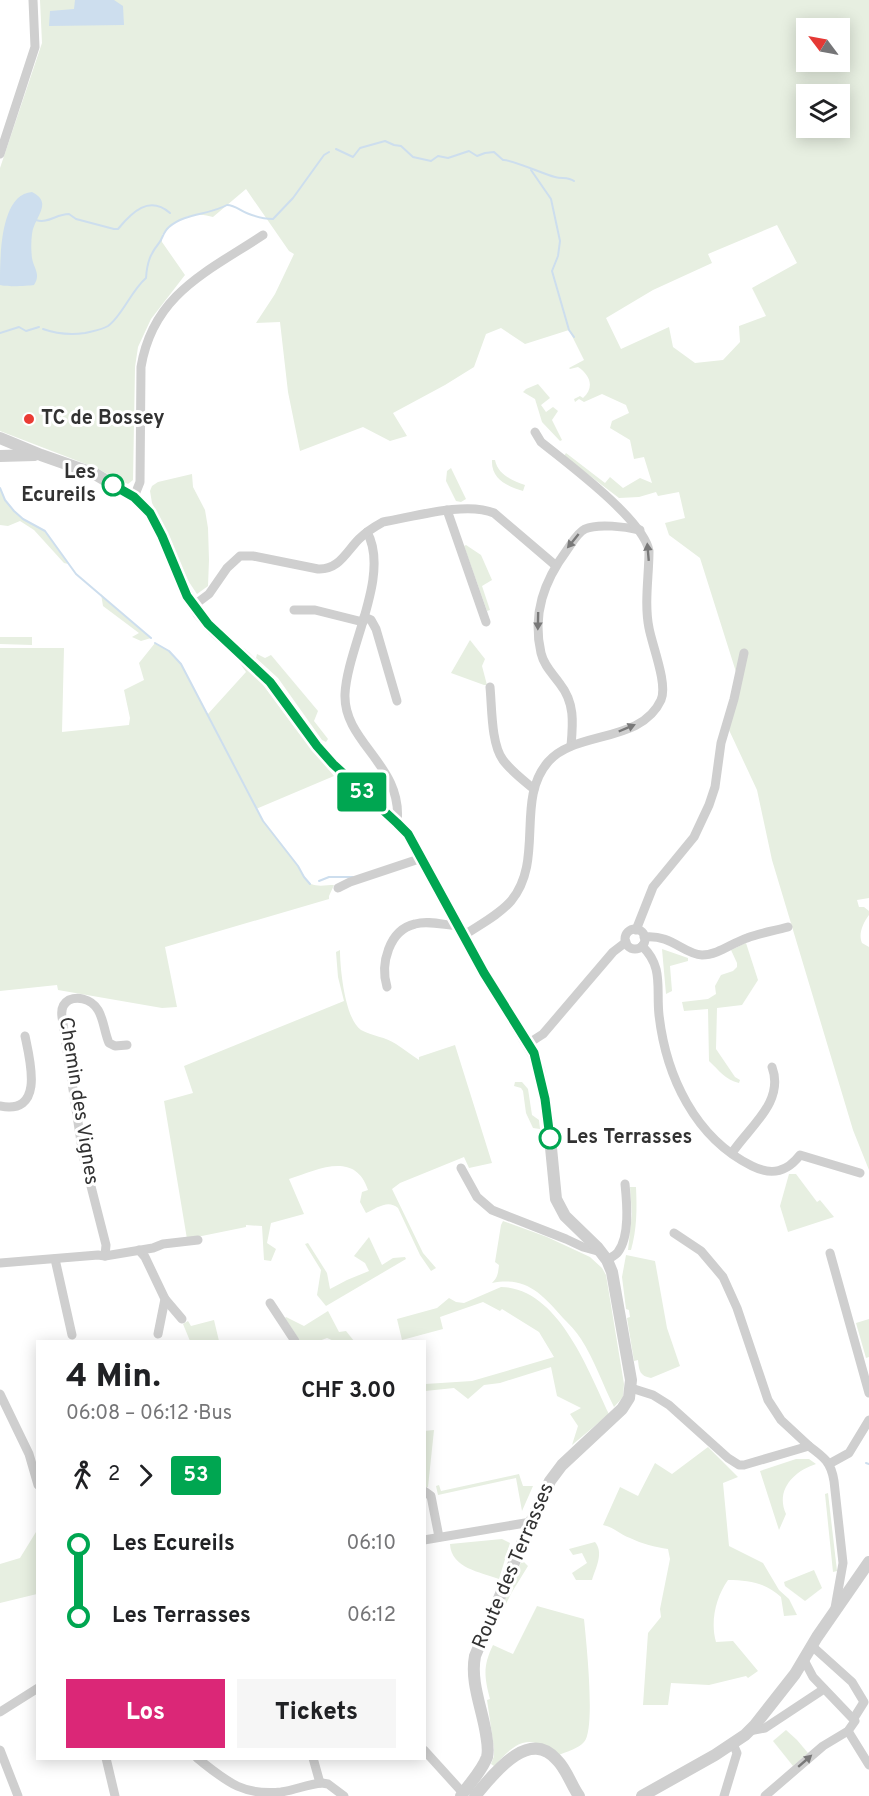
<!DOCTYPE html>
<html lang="de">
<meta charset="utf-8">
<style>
body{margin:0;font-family:Overpass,sans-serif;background:#f6f6f6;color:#202124;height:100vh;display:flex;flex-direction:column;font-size:22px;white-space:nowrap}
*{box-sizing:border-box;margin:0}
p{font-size:20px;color:#757577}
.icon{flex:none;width:33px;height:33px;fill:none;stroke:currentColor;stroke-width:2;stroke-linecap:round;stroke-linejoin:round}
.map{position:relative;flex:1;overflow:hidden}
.panel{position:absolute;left:36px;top:1340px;width:390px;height:420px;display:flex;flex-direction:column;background:#fff;border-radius:0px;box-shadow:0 3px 15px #0003}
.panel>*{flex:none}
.badge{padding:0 12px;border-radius:4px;font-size:21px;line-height:39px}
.needle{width:39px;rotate:302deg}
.controls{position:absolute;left:796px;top:18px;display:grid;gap:12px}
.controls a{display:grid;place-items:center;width:54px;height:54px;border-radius:0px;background:#fff;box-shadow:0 3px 15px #0003;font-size:30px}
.map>.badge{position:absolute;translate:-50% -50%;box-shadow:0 0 0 3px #fff}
.legs{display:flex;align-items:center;gap:9px;height:66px;padding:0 30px;font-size:20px}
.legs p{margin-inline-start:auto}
.headline{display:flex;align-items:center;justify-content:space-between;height:102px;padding:0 30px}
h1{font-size:33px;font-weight:800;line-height:45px}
.action{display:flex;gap:12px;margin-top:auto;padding:12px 30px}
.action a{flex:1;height:69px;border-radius:0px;background:#db2777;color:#fff;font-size:24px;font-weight:800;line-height:69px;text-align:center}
.action a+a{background:#f6f6f6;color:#202124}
ul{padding:0 30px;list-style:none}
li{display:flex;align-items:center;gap:21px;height:72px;font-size:22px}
li i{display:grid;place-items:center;width:9px;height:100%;margin:0 8px;background:currentColor}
li i::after{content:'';width:15px;height:15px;margin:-8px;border:4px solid;border-radius:50%;background:#fff}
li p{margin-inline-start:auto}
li:first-child i{background:linear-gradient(#0000 50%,currentColor 0)}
li:last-child i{background:linear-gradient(currentColor 50%,#0000 0)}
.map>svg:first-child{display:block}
</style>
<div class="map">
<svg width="869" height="1796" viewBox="0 0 869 1796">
<rect width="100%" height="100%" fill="#fff"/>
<g fill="#e7efe1" fill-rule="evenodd">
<path d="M 40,0 L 869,0 L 869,898 L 857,900 L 859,907 L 864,907 L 869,911 L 869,915 C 863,923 858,934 862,943 L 869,947 L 869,1170 L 853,1130 L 772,860 L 757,790 L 729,730 L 736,672 L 700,558 L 669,535 L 665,523 L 685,518 L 679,492 L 658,496 L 656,492 L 639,497 L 619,498 L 564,456 L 566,453 L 605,483 L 610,477 L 623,488 L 640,478 L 652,483 L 644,457 L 634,459 L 630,440 L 610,428 L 612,421 L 629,413 L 626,405 L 602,394 L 584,402 L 579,399 L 575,402 L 574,399 L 580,396 L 583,398 C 595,387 590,375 578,367 L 570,369 L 569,368 L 584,360 L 569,330 L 525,344 L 501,328 L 486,334 L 474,367 L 445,385 L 393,413 L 407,436 L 390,441 L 363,427 L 300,451 L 288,392 L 280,322 L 256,323 L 275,294 L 294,254 L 289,251 L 246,189 L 213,217 C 208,216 202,214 197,215 C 184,215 169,225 162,235 L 162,242 L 185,275 L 151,319 L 138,347 L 135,367 L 133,480 L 128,484 L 96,468 L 0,431 L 0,168 L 42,43 ZM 807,28 L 840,28 L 840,62 L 807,62 ZM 807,94 L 840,94 L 840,128 L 807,128 ZM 777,225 L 797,263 L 752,288 L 766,316 L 739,326 L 740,342 L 723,360 L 695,363 L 673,347 L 669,327 L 621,349 L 606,318 L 653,290 L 712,263 L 708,254 Z"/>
<path d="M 538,384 L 550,398 L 541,405 L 546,412 L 553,407 L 558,411 L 552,420 L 562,440 L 560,441 L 542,422 L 535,399 L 523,392 L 526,389 Z"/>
<path d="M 492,460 L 495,460 C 498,475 512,480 525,485 L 523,491 C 507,486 491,479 492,460 Z"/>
<path d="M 451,468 L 466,499 L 461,502 L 456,501 L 446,481 L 447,471 Z"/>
<path d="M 192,474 L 193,487 L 205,510 L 208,528 L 209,560 L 208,586 L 197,594 L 187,579 L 169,536 L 152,503 L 150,491 L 152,486 L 158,482 Z"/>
<path d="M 0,488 L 5,500 L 14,511 L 23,519 L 45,531 L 68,564 L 64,563 L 34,530 L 20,521 L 8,526 L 0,525 Z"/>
<path d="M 466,545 L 481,555 L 492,580 L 482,586 L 490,610 L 487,611 L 464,546 Z"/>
<path d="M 101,594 L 108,602 L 151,638 L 141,641 L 132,637 L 139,633 L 103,606 Z"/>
<path d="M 0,637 L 32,637 L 32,645 L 0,644 Z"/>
<path d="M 470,640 L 485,659 L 482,666 L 487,685 L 484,685 L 451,673 Z"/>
<path d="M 155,643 L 169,651 L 181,664 L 207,715 L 246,672 L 239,662 L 241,661 L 261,682 L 295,728 L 334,776 L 256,809 C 267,829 285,846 298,866 C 302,872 304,881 311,884 C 318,887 327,885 334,885 L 329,896 L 329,899 L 165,947 L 177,1007 L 162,1008 L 58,990 L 57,985 L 0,991 L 0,648 L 64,648 L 62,732 L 129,725 L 130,718 L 124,690 L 144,680 L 139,663 Z"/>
<path d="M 257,654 L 265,658 L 271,655 L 318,711 L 314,721 L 328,739 L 326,742 L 322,740 L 278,678 L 256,658 Z"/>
<path d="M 746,943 L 758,980 L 742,1005 L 717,1008 L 716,1049 L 735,1077 L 740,1080 L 739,1083 C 725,1080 719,1070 709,1061 L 708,1009 L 684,1011 L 682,1002 L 708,999 L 716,994 L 715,986 L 721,975 L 733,971 L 737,967 L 737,963 L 731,950 Z"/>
<path d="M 662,949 L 688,958 L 688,961 L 670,966 L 672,991 L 666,994 Z"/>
<path d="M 340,950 C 340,969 345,1019 361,1030 C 372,1036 386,1037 396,1044 C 404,1049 411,1055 419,1060 L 419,1057 L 455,1045 L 492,1163 L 469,1168 L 464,1157 L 400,1183 L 392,1189 L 423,1253 L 436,1268 L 431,1271 L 420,1255 L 398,1208 C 388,1199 377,1208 366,1213 L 360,1202 L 362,1192 L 368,1190 C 355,1150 317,1170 289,1179 L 304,1214 L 271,1223 L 267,1243 L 276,1249 L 271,1261 L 264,1260 L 262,1226 L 246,1225 L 246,1227 L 187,1239 L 164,1101 L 193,1093 L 184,1066 L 344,1001 L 338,977 L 336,952 Z"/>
<path d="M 515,1082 L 522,1082 L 528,1089 L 532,1115 L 539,1120 L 540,1129 L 533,1128 L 526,1113 L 523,1091 L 521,1088 L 514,1086 Z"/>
<path d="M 789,1174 L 796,1174 L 817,1202 L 820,1200 L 834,1217 L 788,1232 L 780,1206 Z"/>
<path d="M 630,1187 L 636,1187 C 637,1209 637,1229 631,1250 L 628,1250 L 632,1214 Z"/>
<path d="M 503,1221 L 547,1237 L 590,1257 L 602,1268 L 606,1275 L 624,1384 L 623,1397 L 614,1407 C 603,1385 594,1359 581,1339 C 576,1331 569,1324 563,1318 C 542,1294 526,1276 492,1283 C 498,1277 498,1273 499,1265 L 495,1262 L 501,1225 Z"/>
<path d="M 369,1237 L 382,1265 L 393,1258 L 405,1257 L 406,1259 L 326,1306 L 317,1295 L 321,1270 L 305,1244 L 308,1243 L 327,1273 L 330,1289 L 347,1280 L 369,1271 L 365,1263 L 354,1256 Z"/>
<path d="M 626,1255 L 655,1261 L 667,1328 L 680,1366 L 651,1378 C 640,1376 639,1371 638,1360 L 634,1361 L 627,1318 L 630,1317 L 629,1310 L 626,1309 L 622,1277 Z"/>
<path d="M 501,1287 C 558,1288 588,1370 609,1414 L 572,1445 L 578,1426 L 570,1414 L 581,1408 L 557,1396 L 551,1367 L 500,1383 L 484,1385 L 468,1399 L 454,1388 L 425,1391 L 425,1384 L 472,1381 L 554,1357 L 539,1332 L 502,1309 L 500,1311 L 483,1302 L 440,1317 L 443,1329 L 402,1340 L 397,1319 L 437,1308 L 449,1298 L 456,1302 L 464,1303 Z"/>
<path d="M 328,1311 L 339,1332 L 346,1331 L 354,1341 L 334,1341 L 327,1338 L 319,1341 L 300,1341 L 285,1318 L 286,1317 L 304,1326 Z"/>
<path d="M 869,1319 L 869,1357 L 866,1358 L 856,1323 Z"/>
<path d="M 214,1320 L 219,1341 L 190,1341 L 183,1324 L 188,1321 L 191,1326 Z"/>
<path d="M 434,1430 L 428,1487 L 425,1487 L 424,1431 Z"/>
<path d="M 708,1447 L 738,1477 L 723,1483 L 729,1546 L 763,1563 L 779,1590 L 789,1599 L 797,1615 L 784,1616 L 781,1597 C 766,1583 749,1580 728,1580 C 716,1597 710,1621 716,1642 L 733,1641 L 758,1671 L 748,1678 L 746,1676 L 709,1685 L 671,1683 L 668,1705 L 643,1705 L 648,1633 L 661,1617 L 660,1609 L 670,1559 L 668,1549 C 655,1547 642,1544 630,1538 C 619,1534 616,1528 603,1525 L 620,1487 L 638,1496 L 655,1463 L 672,1474 Z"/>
<path d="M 796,1459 L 809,1459 L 816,1464 C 794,1471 775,1490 786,1514 L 779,1530 L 760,1471 Z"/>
<path d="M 519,1474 L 523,1486 L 533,1486 L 522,1511 L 516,1478 L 438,1495 L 436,1486 L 439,1485 L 441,1491 Z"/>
<path d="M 828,1493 L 837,1571 L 833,1572 L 825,1494 Z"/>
<path d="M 36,1532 L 38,1535 L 37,1594 L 0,1603 L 0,1564 L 20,1558 Z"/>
<path d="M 502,1539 L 510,1543 L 499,1579 C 480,1572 451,1568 450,1544 Z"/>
<path d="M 595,1542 C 604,1553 596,1567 592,1580 L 576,1580 L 572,1573 L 587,1563 L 582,1553 L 573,1555 L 569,1549 Z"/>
<path d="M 522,1560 L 528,1566 L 512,1592 L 488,1639 L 487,1639 Z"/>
<path d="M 814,1570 L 822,1588 L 805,1601 L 785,1586 L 784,1582 Z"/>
<path d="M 537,1606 L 584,1619 C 586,1639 596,1730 584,1742 C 579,1748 566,1752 559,1755 C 528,1733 518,1740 494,1766 L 491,1764 L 494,1756 L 494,1748 L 487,1700 L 490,1699 C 484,1676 483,1666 493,1645 L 513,1654 Z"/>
<path d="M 786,1730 L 797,1740 L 808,1753 L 793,1766 L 773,1741 Z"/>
</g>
<g fill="#cddeee">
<path d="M 75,0 L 114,0 L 123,6 L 124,25 L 49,26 L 50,11 L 74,9 Z"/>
<path d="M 32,192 C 54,203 34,217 32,234 C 31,242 31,250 32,258 C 34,269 41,274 34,285 C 28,286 6,287 0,285 C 0,257 0,194 32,192 Z"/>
</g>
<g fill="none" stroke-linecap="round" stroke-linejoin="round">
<g stroke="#cddeee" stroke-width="2">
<path d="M 336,149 L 353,157 L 360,148 L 385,141 L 394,145 L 401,146 L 413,157 L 431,161 L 438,156 L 448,158 L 469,151 L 477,156 L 485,153 L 494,152 L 503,160 C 511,159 543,174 555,177 C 562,179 568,177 574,181"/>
<path d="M 531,170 L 551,199 L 560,241 L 558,256 L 552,271 L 569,330 L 574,337"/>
<path d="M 36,220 C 48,224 56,214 69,214 L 76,219 L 114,229 L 118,229 C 132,212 149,195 170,213"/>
<path d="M 43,329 C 57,334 70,335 85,333 C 93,331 101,330 108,326 C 122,316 131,291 146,278 C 147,263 150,254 159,243 C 163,238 163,232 169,227 C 185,213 209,215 227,205 C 236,205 241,212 249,214 C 257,217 266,219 273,219 L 293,198 L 324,155 L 329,152"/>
<path d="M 0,333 L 19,327 L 26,331 L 39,327"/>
<path d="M 0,488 L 5,500 L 14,511 L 23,519 L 45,531 L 76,574 L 151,638"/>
<path d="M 155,643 L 169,651 L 181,664 L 263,821 L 298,866 L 304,877 L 310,884"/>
<path d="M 319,881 L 329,877 L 353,877"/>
<path d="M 866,1463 L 869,1464"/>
</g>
<g stroke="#cfcfcf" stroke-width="9">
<path d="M 0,154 L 35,47 L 33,0"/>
<path d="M 134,497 L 140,482 L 141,367 C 153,294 207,272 263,235"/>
<path d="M 447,510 L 486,622"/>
<path d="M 367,532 C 391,575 347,648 345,694 C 343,743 404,765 397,823"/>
<path d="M 193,606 L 209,594 L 227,568 L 240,556 L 253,556 L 318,569 C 339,570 346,552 359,539 C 366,532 374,527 383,522 C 413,517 466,501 494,513 L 555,565"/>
<path d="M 294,610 L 315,610 L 363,622"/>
<path d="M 364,617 L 371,620 L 376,629 L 397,701"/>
<path d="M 490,687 C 492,707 491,744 503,760 C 511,771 523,780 534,789"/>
<path d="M 571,746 C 573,723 575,703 560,684 C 553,674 544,666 541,653 C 532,614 544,581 567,550 C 572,543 577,533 585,529 C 598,523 626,527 640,530"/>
<path d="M 338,888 L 350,882 L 422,858"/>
<circle cx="635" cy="939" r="10"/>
<path d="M 636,930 L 653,887 L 694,837 L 709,805 L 715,787 L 721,743 L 734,699 L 744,653"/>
<path d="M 463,936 C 479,925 499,915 511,901 C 545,860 515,800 548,762 C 575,730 641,744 661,700 C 668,684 652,645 649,628 C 644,603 649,576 649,551 C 644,520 567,463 541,442 L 535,432"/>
<path d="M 644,937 C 672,934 683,954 702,955 C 718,955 732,943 747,938 C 760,933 774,931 788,927"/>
<path d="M 642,946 C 664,967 656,988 659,1015 C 666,1076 695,1138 752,1166 C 772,1176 787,1172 800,1155 L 860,1173"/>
<path d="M 387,987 C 380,964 389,930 415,924 C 428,920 444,925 458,926"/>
<path d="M 529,1043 L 543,1034 L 613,952 L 626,942"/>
<path d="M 0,1106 C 45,1115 30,1060 25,1036"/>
<path d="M 732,1153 C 749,1127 785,1102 772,1067"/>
<path d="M 461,1168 L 477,1197 L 492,1210 L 566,1239 L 583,1247 L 601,1252"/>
<path d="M 674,1233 L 701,1251 L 723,1277 L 737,1308 L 768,1400 L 781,1420 L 809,1446"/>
<path d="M 139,1250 L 145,1257 L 165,1299 L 158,1334"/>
<path d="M 830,1253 L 869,1393"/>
<path d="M 105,1256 L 106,1245 L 83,1155 L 62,1017 C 61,1010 62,1004 69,1000 C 74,998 79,998 83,999 C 104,1004 102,1027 109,1043 L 115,1046 L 127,1045"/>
<path d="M 55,1259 L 72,1335"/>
<path d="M 607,1260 C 610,1258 616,1255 618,1252 C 630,1236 627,1203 625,1184"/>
<path d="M 0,1263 L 98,1255 L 105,1256 L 153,1248 L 163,1244 L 198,1240"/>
<path d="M 165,1299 L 182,1319"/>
<path d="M 270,1303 L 295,1341"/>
<path d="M 631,1388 L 653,1395 L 669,1405 L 728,1458 L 739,1465 L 744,1465 L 809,1446 C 824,1457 831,1462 834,1481 L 843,1563 L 835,1608"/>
<path d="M 0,1394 L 29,1454 L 38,1485"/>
<path d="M 829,1464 L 849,1453 L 869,1420"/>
<path d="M 424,1491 L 431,1496 L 439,1537"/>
<path d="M 424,1540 L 531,1522"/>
<path d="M 812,1646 L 852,1682 L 864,1702 L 854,1718"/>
<path d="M 0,1712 L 38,1688"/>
<path d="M 749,1731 L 765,1728 L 824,1689"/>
<path d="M 848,1731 L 869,1765"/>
<path d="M 0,1750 L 18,1796"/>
<path d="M 424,1750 L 463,1793"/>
<path d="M 106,1758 L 115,1796"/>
<path d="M 197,1758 C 225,1780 241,1796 281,1792 C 295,1790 308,1784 322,1783 L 328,1784 L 344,1796"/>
<path d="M 313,1758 L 320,1783"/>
<path d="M 724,1796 L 737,1753 L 733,1744"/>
<path d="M 765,1796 L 823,1746 L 848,1731 L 855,1721 L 813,1677 L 804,1660"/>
</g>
<g stroke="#cfcfcf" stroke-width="12">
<path d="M 0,438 L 41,455 L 95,474 L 134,497 L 142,504 L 150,513 L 162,536 L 183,588 L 199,614 L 216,633 L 245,657 L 270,682 L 317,746 L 333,764 L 397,823 L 408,834 L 484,973 L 533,1053 L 539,1070 L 548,1117 L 556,1199 L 565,1216 L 597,1247 L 607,1260 L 612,1272 L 631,1380 L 629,1398 L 622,1409 L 562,1465 L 550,1481 L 531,1522 L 475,1656 C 470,1682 482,1708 486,1734 C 487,1741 489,1750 487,1757 C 482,1771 469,1784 461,1796"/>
<path d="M 0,456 L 35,455"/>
<path d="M 475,1796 C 493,1775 528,1727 557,1760 C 567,1770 571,1785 579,1796"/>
<path d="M 642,1796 L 715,1755 L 745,1735 L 755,1725 L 795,1674 L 817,1637 L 869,1562"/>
</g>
</g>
<defs><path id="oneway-solid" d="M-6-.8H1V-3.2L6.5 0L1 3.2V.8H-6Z" transform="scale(1.5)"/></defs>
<g fill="#797979">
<use href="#oneway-solid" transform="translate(573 541) rotate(129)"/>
<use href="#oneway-solid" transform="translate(648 552) rotate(-95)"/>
<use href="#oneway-solid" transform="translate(538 621) rotate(91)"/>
<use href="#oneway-solid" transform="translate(627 728) rotate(-23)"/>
<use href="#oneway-solid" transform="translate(805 1761) rotate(-41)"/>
</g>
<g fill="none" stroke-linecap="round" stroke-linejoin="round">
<g stroke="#fff" stroke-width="14">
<path id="line-1" d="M 113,485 L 134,497 L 150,513 L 162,536 L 187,596 L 208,624 L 270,682 L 317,746 L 333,764 L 397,823 L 408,834 L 484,973 L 534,1053 L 545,1099 L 550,1138"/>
</g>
<use href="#line-1" stroke="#00a651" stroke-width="9"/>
</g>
<circle fill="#ea3b34" stroke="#fff" stroke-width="2" cx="29" cy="419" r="6"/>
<g fill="#fff" stroke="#00a651" stroke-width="3">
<circle cx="113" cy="485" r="10"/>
<circle cx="550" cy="1138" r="10"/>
</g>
<g text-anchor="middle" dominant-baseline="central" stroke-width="6" stroke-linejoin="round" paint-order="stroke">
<g font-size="20" font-weight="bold" fill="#323232" stroke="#fff" text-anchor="start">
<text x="41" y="419">TC de Bossey</text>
</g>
<g font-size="20" font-weight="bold" fill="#323232" stroke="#fff" text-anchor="end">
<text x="96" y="473">Les<tspan x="96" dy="23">Ecureils</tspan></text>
<text x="566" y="1138" text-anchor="start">Les Terrasses</text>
</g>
<g font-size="20" fill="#323232" stroke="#fff">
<text transform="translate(78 1101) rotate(81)">Chemin des Vignes</text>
<text transform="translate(514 1566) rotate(-67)">Route des Terrasses</text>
</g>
</g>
</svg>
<div class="controls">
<a><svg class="needle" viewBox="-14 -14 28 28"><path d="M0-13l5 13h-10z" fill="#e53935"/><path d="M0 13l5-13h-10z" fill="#757577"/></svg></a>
<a><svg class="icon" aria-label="layers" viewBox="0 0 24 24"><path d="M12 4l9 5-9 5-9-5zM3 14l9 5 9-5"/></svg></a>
</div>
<b class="badge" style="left:362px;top:792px;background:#00a651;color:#fff">53</b>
<section class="panel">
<div class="headline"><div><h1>4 Min.</h1><p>06:08 – 06:12 · Bus</p></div><b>CHF 3.00</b></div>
<div class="legs"><svg class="icon" aria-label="walk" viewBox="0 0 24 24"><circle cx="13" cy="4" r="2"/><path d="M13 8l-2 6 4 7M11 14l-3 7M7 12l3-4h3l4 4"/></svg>2<svg class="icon" aria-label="forward" viewBox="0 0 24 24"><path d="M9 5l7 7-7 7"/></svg><b class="badge" style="background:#00a651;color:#fff">53</b></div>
<ul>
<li><i style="color:#00a651"></i><b>Les Ecureils</b><p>06:10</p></li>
<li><i style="color:#00a651"></i><b>Les Terrasses</b><p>06:12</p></li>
</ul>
<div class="action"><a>Los</a><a>Tickets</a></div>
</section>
</div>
